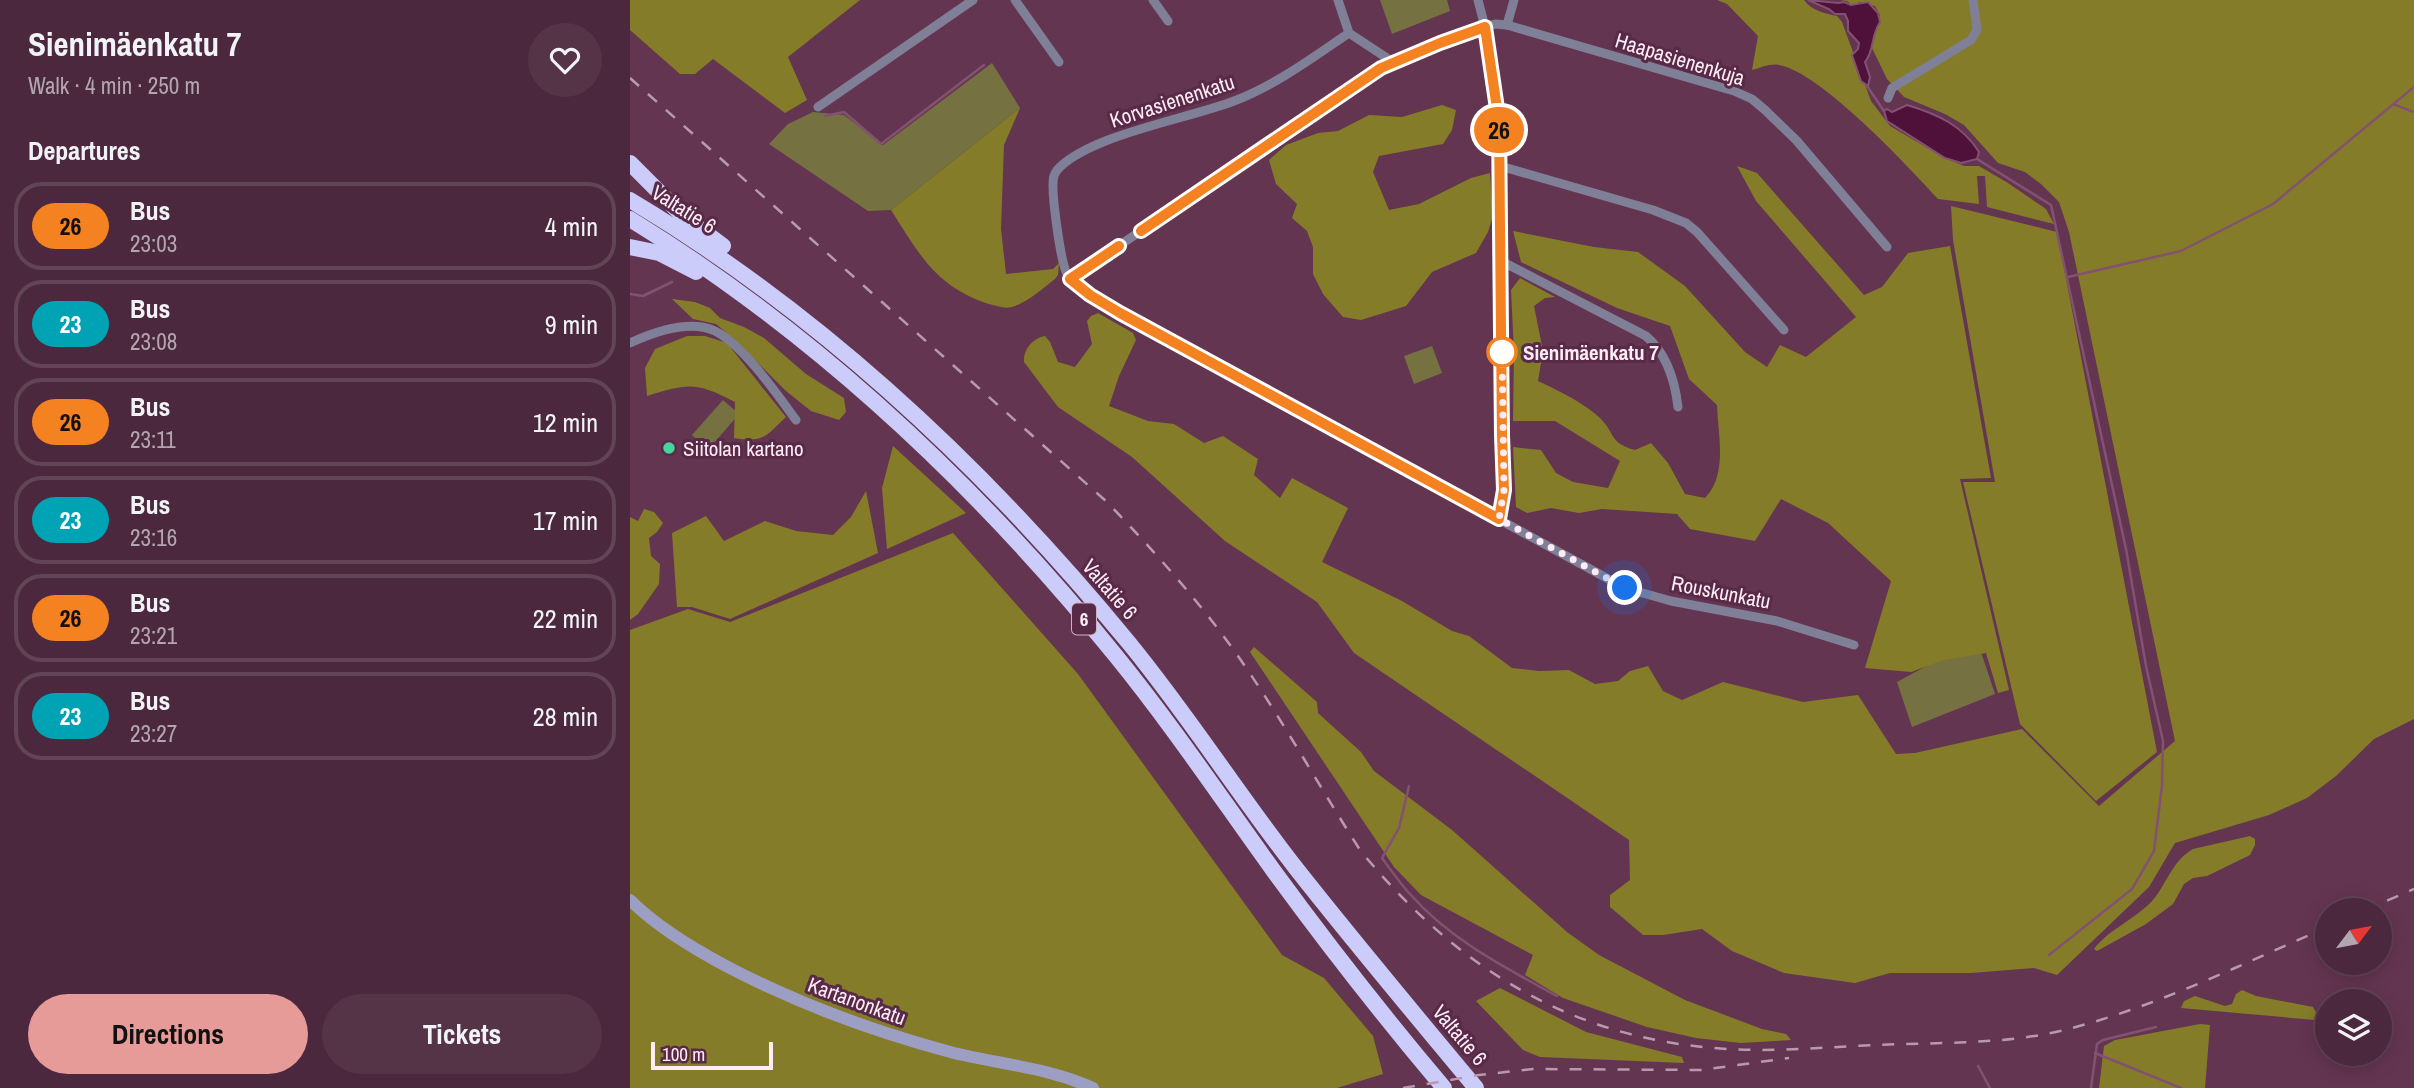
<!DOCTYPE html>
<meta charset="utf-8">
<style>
body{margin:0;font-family:"Archivo Narrow",sans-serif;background:#553448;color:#f1f3f6;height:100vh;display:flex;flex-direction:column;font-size:26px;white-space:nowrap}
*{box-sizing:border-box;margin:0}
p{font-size:23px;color:#b2a6b0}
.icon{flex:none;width:38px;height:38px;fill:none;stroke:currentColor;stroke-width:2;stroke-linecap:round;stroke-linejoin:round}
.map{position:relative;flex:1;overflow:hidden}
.details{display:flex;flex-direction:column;background:#4b283d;width:630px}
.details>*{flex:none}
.badge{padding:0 14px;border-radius:23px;font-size:24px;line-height:46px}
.needle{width:46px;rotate:58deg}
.controls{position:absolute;left:1685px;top:898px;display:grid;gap:14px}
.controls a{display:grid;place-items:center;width:77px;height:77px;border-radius:50%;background:#4b283d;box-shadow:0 4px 18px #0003,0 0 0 2px #624457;font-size:35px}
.scale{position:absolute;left:21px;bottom:18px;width:122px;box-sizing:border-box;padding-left:7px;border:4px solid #fdebf5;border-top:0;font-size:19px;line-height:24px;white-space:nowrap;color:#fdebf5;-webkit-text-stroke:5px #582a47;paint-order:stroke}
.you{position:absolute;width:35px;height:35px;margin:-18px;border:5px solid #fff;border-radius:50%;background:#1a73e8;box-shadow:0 0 0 10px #1a73e833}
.map>.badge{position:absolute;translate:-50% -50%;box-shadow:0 0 0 4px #fff}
h2{padding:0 28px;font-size:26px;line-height:63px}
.round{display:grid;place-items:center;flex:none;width:74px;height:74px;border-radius:37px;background:#553448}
.headline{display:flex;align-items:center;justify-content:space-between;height:119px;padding:0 28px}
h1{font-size:33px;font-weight:700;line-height:52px}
.action{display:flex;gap:14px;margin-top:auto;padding:14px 28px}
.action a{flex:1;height:80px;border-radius:42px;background:#e69b98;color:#111;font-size:28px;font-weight:700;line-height:80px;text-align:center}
.action a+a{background:#553448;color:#f1f3f6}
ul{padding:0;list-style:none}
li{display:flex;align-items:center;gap:21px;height:88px;margin:0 14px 10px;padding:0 14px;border:4px solid #624457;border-radius:28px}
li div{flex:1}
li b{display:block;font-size:26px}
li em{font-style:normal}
li .badge{min-width:77px;font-weight:700;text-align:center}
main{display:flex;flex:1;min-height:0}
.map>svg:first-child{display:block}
</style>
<main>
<section class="details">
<div class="headline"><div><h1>Sienimäenkatu 7</h1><p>Walk · 4 min · 250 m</p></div><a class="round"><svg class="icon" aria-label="heart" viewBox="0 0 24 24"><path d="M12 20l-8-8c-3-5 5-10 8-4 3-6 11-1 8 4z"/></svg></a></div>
<h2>Departures</h2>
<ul>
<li><span class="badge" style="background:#f58220;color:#111">26</span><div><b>Bus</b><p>23:03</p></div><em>4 min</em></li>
<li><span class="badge" style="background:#00a3b4;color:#fff">23</span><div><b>Bus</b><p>23:08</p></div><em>9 min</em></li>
<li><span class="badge" style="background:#f58220;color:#111">26</span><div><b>Bus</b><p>23:11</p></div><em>12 min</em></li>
<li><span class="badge" style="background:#00a3b4;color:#fff">23</span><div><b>Bus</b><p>23:16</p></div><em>17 min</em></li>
<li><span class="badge" style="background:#f58220;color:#111">26</span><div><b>Bus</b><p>23:21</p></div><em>22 min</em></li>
<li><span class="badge" style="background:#00a3b4;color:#fff">23</span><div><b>Bus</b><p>23:27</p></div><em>28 min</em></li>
</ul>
<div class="action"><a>Directions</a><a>Tickets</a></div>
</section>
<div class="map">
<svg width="1784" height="1088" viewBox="0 0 1784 1088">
<rect width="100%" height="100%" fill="#643551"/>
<g fill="#757141">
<path d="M 750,0 L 817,0 L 820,11 L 762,34 Z"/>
<path d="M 362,63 L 390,108 L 261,210 L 238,211 L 139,144 L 158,124 L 183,112 L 214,115 L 253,145 Z"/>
<path d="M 802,346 L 812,373 L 784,384 L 774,356 Z"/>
<path d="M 93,400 L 109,414 L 78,450 L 62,435 Z"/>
<path d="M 1350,649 L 1365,694 L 1282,727 L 1267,682 L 1302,663 Z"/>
</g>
<g fill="#847c28">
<path d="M 0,0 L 230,0 L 158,57 L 177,100 L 155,113 L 83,59 L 65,74 L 50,74 L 0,30 Z"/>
<path d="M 1087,0 L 1174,0 C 1182,11 1194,13 1207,16 L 1212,22 L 1241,101 L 1260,126 L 1313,157 L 1334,166 L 1349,166 L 1378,183 L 1416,209 L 1424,224 L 1357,207 L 1355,176 L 1347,176 L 1349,204 L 1308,199 C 1278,166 1190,72 1149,65 C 1141,63 1130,68 1122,70 L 1128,36 L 1097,4 Z"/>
<path d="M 1210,0 L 1784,0 L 1784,719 L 1744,739 L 1706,776 L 1677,798 L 1639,815 L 1545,843 L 1519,887 L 1427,975 L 1404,968 L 1341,973 L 1260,973 L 1225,983 L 1154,973 L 1102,951 L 1072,929 L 1033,935 L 1013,935 L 980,907 L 980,895 L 1000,880 L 999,840 L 724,653 L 687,602 L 595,541 L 502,457 L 428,407 L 394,362 C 393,350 403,338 415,336 L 420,342 L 428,362 L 445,367 L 462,344 L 457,321 L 461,316 L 468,313 L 503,333 L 506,340 L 489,376 L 479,406 L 518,421 L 544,424 L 574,443 L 593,436 L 628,459 L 624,475 L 650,498 L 662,478 L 718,508 L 692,562 L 772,601 L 822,631 L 839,636 L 882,668 L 909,671 L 939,670 L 965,684 L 988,681 L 1000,671 L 1018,666 L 1033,691 L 1052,700 L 1093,682 L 1173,702 L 1228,695 L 1266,754 L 1285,753 L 1392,729 L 1469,806 L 1545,741 L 1439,232 L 1429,202 L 1411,184 L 1395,172 L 1368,163 L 1334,125 L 1315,114 L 1274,97 L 1257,79 L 1241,46 L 1250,15 L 1245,6 L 1230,2 L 1223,6 L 1217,1 Z"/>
<path d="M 812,105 L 826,110 L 822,130 L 813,144 L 749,156 L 743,172 L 759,210 L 789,204 L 841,178 L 860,173 L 863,216 L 858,232 L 846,253 L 802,272 L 776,306 L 731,320 L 713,317 L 693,294 L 683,274 L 683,247 L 677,231 L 662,218 L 667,204 L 646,184 L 639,160 L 656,145 L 688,133 L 708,131 L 739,115 L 772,117 Z"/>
<path d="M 390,108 L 374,145 L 371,229 L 376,274 L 423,269 L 429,263 L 428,275 L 425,279 C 413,288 399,301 385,306 C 376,310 368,306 359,304 C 306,287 289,254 261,210 Z"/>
<path d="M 1107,166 L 1127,173 L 1234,295 L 1252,287 L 1278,253 L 1320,246 L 1361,478 L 1330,479 L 1379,690 L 1368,693 L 1356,653 L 1314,660 L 1281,672 L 1235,668 L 1261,581 L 1198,523 L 1151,499 L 1125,541 L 1060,529 L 1047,514 L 972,509 L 949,513 L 921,508 L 897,513 L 886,507 L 883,447 L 911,450 L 926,473 L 943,482 L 978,488 L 990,461 L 925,421 L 883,421 L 884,352 L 881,290 L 890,278 L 925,297 L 915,298 L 904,306 L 913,351 L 908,381 C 929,391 953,402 970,418 C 986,434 979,443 1005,450 L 1021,443 L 1038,463 L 1055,494 L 1075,498 C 1098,474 1088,436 1087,405 L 1059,379 L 1040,326 L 987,308 L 891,262 L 883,231 L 964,247 L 1008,252 L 1055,286 L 1115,352 L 1137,367 L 1150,345 L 1176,357 L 1226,317 L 1126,201 Z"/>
<path d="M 1321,206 L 1427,232 L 1527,752 L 1466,801 L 1390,724 L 1333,482 L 1365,482 L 1323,240 Z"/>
<path d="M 42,299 L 65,302 L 80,308 L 90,318 L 114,327 L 134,338 L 176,374 L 214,398 L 216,412 L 209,420 L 181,411 L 156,391 L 104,339 L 86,324 L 63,319 Z"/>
<path d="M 57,336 L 75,336 L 97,343 L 156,417 C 136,436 134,443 104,438 L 105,402 C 66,382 59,383 17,396 L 15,368 L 25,349 Z"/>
<path d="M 263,446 L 336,513 L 257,549 L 252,488 Z"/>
<path d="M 236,491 L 248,553 L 100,619 L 62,607 L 47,607 L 42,533 L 76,516 L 94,541 L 135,521 L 166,531 L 203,535 L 221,517 Z"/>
<path d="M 14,509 L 24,512 L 33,523 L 27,532 L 19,538 L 21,556 L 30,564 L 29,584 L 8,614 L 0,620 L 0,517 L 8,521 Z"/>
<path d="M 323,533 L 448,674 L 652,955 L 694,978 L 743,1036 L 753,1074 L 707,1088 L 0,1088 L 0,630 L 58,609 L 100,622 Z"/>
<path d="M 624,647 L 687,702 L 688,713 L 731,752 L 744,771 L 822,830 L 937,932 L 969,955 L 1055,1000 L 1132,1029 L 1156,1034 L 1161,1040 L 1111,1043 L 1066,1038 L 1017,1027 L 933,998 L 895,975 L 903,955 L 791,895 L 764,867 L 620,652 Z"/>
<path d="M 1620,836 L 1625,839 L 1625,845 L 1620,855 L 1577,876 L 1563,878 L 1554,884 L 1543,904 L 1516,924 L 1467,951 L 1464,949 C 1479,929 1506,919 1523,900 C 1537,883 1543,860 1563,849 Z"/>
<path d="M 870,988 L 956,1032 L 1052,1057 L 1054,1063 L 910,1057 L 893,1050 L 846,1001 Z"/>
<path d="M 1612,990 L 1626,996 L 1683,1007 L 1687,1014 L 1685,1020 L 1551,1008 L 1554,1001 L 1565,996 L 1595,1006 L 1602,1004 L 1606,994 Z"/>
<path d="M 1570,1024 L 1580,1025 L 1575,1088 L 1469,1088 L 1474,1046 L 1485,1040 Z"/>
</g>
<g fill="#4f103a" stroke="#835272" stroke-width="2">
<path d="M 1178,0 L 1208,3 L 1214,2 L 1221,5 L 1238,2 L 1248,13 L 1250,22 C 1240,38 1245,49 1235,62 L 1240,77 L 1238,86 L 1231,81 L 1222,55 L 1228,49 L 1229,43 L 1218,31 L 1218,21 L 1215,14 L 1205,14 L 1199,9 Z"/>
<path d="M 1277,105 C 1307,114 1332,125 1349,152 L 1347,159 L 1331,163 L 1315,158 L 1257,121 L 1254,111 L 1257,109 L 1262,112 Z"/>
</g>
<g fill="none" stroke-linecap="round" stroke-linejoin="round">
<g stroke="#835272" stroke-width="2.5">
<path d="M 1237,86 L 1254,111"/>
<path d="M 1763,104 L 1784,112"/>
<path d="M 195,116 L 214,112 L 251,144 L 354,65"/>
<path d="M 1347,159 L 1421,205 L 1496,549 L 1516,666 L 1533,741 L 1532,785 L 1524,851 L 1502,889 L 1419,955"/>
<path d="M 1438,277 L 1551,251 L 1643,204 L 1784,87"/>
<path d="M 0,294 L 13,296 L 42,282"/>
<path d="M 779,786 L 769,828 L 752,858 C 761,870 769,882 779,893 C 819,939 874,967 927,996"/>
<path d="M 1465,1053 L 1551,1088"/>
<path d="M 1348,1066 L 1360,1088"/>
<path d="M 1461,1088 L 1467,1044 L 1473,1040 L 1526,1027"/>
</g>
<g stroke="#7f8097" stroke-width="9">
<path d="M 385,0 L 429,62"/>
<path d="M 523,0 L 538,21"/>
<path d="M 708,0 L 719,33"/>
<path d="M 848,0 L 855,27 L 869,122 L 872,435 L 875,490 L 869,519"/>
<path d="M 877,25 L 884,0"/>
<path d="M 763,62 L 719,33 C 682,58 646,85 604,101 C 557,119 465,134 430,167 C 427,170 425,172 424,176 C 420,188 431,266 438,276 C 450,293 472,302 490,313 L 995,588 L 1041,601 L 1147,621 L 1224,645"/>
<path d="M 1258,98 L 1262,88 L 1341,40 L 1347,30 L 1343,0"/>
<path d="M 188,107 L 343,0"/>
<path d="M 870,166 L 1023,210 L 1056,223 L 1067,232 L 1154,330"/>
<path d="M 871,261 L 1016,336 C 1037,354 1045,381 1048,407"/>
<path d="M 440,279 L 751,68 L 842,31 L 865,24 L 877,25 L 1104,91 L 1122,99 L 1135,110 L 1167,141 L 1257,247"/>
<path d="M 0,343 C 24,332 59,319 85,331 C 113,345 147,394 166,420"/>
</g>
<path stroke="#9d9ec3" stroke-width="12" d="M 0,900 C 27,927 62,948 96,966 C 168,1004 245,1032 324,1053 C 370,1064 419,1068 463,1088"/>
<g stroke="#cbccfa" stroke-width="16">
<path d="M 0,163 L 54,217 L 93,246"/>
<path d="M 0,200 C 193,315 356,469 499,643 C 558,715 608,794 665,867 C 724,942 785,1015 846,1088"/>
<path d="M 0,219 C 187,334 348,486 486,656 C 542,725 591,798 643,870 C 697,944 754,1017 814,1088"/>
<path d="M 0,247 L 29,253 L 66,272"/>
</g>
<g stroke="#b99aac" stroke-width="2.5" stroke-dasharray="12 12" stroke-linecap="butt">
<path d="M 0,78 L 477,502 C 524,551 569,601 608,656 C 652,719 689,786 730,850 C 823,964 935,1036 1084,1048 C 1138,1053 1193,1047 1248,1045 C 1312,1042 1380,1045 1442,1028 C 1530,1005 1614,963 1698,927"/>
<path d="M 1735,910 L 1784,889"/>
<path d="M 773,1088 L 849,1075 L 903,1069 L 1071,1070 L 1159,1058"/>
</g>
</g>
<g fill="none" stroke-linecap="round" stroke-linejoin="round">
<g stroke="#fff" stroke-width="16">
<path id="line" d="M 489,246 L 440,279 L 460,295 L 490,313 L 869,519 L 874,490 L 872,435 L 869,122 L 855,27 L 810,43 L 751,68 L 511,231"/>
</g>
<use href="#line" stroke="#f58220" stroke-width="10"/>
<path stroke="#fdebf5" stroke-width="7" stroke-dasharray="0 12.6" d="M 872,352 L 874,490 L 869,519 L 995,588"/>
</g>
<circle fill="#fff" stroke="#f58220" stroke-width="3.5" cx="872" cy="352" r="14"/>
<circle fill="#46d49e" stroke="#582a47" stroke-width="2.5" cx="39" cy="448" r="7"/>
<g text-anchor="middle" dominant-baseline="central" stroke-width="6" stroke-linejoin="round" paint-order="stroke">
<rect fill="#582a47" stroke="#ccb1c1" stroke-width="2" x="442" y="603.5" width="24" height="31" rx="5"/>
<g font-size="19" font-weight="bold" fill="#fdebf5">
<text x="454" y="619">6</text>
</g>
<g font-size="21" fill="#fdebf5" stroke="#582a47">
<text transform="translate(1050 59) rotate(17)">Haapasienenkuja</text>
<text transform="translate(542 101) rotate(-18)">Korvasienenkatu</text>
<text transform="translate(54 209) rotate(32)">Valtatie 6</text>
<text transform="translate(480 589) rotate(49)">Valtatie 6</text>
<text transform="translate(1091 592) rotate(11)">Rouskunkatu</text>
<text transform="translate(227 1001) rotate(20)">Kartanonkatu</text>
<text transform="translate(830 1035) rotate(50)">Valtatie 6</text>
</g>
<g font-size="21" font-weight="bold" fill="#fdebf5" stroke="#582a47" text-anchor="start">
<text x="893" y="352">Sienimäenkatu 7</text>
</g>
<g font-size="21" fill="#fdebf5" stroke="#582a47" text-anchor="start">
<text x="53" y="448">Siitolan kartano</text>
</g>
</g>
</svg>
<div class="controls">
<a><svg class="needle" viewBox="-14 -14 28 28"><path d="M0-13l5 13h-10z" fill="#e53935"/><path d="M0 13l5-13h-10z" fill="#b2a6b0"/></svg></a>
<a><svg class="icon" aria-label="layers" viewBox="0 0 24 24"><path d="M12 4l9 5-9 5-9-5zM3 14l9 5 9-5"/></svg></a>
</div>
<div class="scale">100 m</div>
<div class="you" style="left:995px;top:588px"></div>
<b class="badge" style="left:869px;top:130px;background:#f58220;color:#111">26</b>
</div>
</main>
